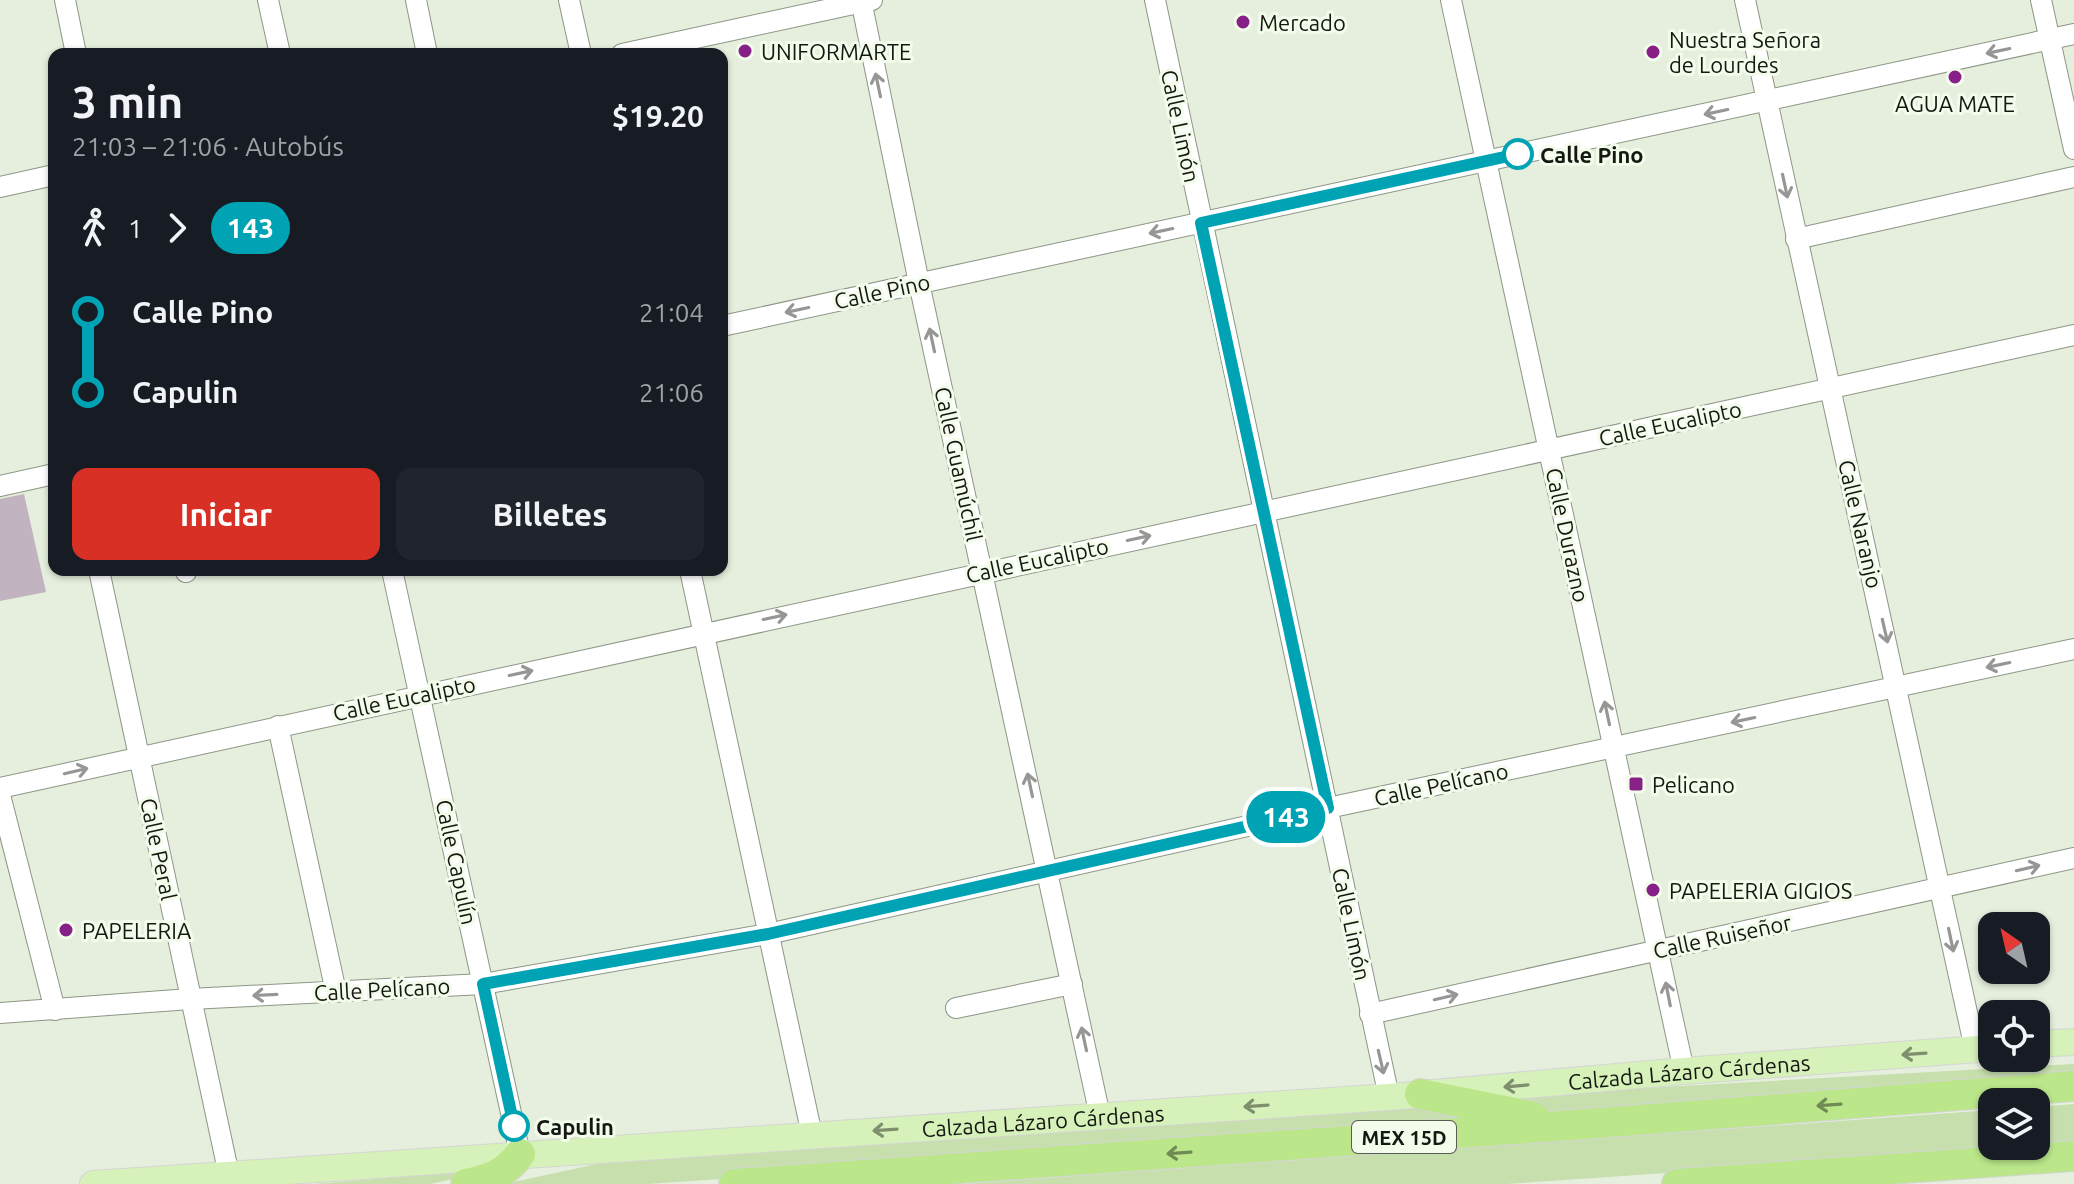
<!DOCTYPE html>
<html lang="es">
<meta charset="utf-8">
<style>
body{margin:0;font-family:Ubuntu,sans-serif;background:#20242c;color:#f1f3f6;height:100vh;display:flex;flex-direction:column;font-size:30px;white-space:nowrap}
*{box-sizing:border-box;margin:0}
p{font-size:26px;color:#9ea1a6}
.icon{flex:none;width:44px;height:44px;fill:none;stroke:currentColor;stroke-width:2;stroke-linecap:round;stroke-linejoin:round}
.map{position:relative;flex:1;overflow:hidden}
.panel{position:absolute;left:48px;top:48px;width:680px;height:528px;display:flex;flex-direction:column;background:#171b24;border-radius:16px;box-shadow:0 2px 6px #0004}
.panel>*{flex:none}
.badge{padding:0 16px;border-radius:26px;font-size:28px;line-height:52px}
.needle{width:52px;rotate:326deg}
.fabs{position:absolute;left:1978px;top:912px;display:grid;gap:16px}
.fabs a{display:grid;place-items:center;width:72px;height:72px;border-radius:16px;background:#171b24;box-shadow:0 2px 6px #0004;font-size:40px}
.map>.badge{position:absolute;translate:-50% -50%;box-shadow:0 0 0 4px #fff}
.legs{display:flex;align-items:center;gap:12px;height:88px;padding:0 24px;font-size:26px}
.legs p{margin-inline-start:auto}
.head{display:flex;align-items:center;justify-content:space-between;height:136px;padding:0 24px}
h1{font-size:44px;font-weight:700;line-height:60px}
.cta{display:flex;gap:16px;margin-top:auto;padding:16px 24px}
.cta a{flex:1;height:92px;border-radius:16px;background:#d93025;color:#fff;font-size:32px;font-weight:700;line-height:92px;text-align:center}
.cta a+a{background:#20242c;color:#f1f3f6}
ul{padding:0 24px;list-style:none}
li{display:flex;align-items:center;gap:28px;height:80px;font-size:30px}
li i{display:grid;place-items:center;width:12px;height:100%;margin:0 10px;background:currentColor}
li i::after{content:'';width:20px;height:20px;margin:-10px;border:6px solid;border-radius:50%;background:#171b24}
li p{margin-inline-start:auto}
li:first-child i{background:linear-gradient(#0000 50%,currentColor 0)}
li:last-child i{background:linear-gradient(currentColor 50%,#0000 0)}
.map>svg:first-child{display:block}
</style>
<div class="map">
<svg width="2074" height="1184" viewBox="0 0 2074 1184">
<rect width="100%" height="100%" fill="#e6efdd"/>
<g fill="#c6dfad">
<path d="M 2074,1064 L 2074,1078 L 1578,1119 L 1482,1097 Z"/>
<path d="M 1417,1104 L 1507,1124 L 648,1184 L 504,1184 L 597,1164 Z"/>
<path d="M 2074,1104 L 2074,1145 L 1506,1184 L 964,1184 L 1992,1110 L 1992,1146 L 2036,1146 L 2036,1107 Z"/>
<path d="M 498,1169 L 430,1184 L 314,1184 Z"/>
</g>
<path fill="#c1b3c0" d="M 24,494 L 46,592 L 0,601 L 0,499 Z"/>
<g fill="none" stroke-linecap="round" stroke-linejoin="round">
<g stroke="#8d9686" stroke-width="22">
<g id="minor">
<path d="M 65,0 L 76,54"/>
<path d="M 268,0 L 280,54"/>
<path d="M 416,0 L 427,54"/>
<path d="M 569,0 L 581,54"/>
<path d="M 861,0 L 919,283 L 1100,1116"/>
<path d="M 1155,0 L 1389,1097"/>
<path d="M 1451,0 L 1684,1071"/>
<path d="M 1745,0 L 1975,1049"/>
<path d="M 2041,0 L 2074,149"/>
<path d="M 622,54 L 872,0"/>
<path d="M 0,187 L 54,175"/>
<path d="M 1796,239 L 2074,177"/>
<path d="M 722,326 L 2074,34"/>
<path d="M 0,486 L 54,474"/>
<path d="M 99,570 L 229,1175"/>
<path d="M 185,570 L 186,572"/>
<path d="M 392,570 L 520,1154"/>
<path d="M 690,570 L 812,1135"/>
<path d="M 278,726 L 336,992"/>
<path d="M 0,788 L 2074,335"/>
<path d="M 0,795 L 55,1010"/>
<path d="M 956,1008 L 1072,984"/>
<path d="M 0,1013 L 190,999 L 483,984 L 768,934 L 1328,808 L 2074,649"/>
<path d="M 1370,1014 L 2074,858"/>
</g>
</g>
<g stroke="#d5d5d4" stroke-width="28">
<g id="major">
<path d="M 2036,1044 L 2074,1042"/>
<path id="s1" d="M 93,1184 L 1389,1097 L 1684,1071 L 1992,1048"/>
</g>
</g>
<g stroke="#d5d5d4" stroke-width="32">
<g id="highway">
<path d="M 1420,1094 L 1534,1117"/>
<path d="M 466,1184 C 490,1179 505,1174 520,1154"/>
<path d="M 734,1184 L 1572,1125 L 2074,1086"/>
<path d="M 1677,1184 L 2074,1156"/>
</g>
</g>
<use href="#minor" stroke="#fff" stroke-width="20"/>
<use href="#major" stroke="#d6f1b9" stroke-width="26"/>
<use href="#highway" stroke="#bbe78a" stroke-width="30"/>
</g>
<defs><path id="oneway-shaft" d="M-6 0H5M1.5-3L5.5 0L1.5 3" fill="none" stroke-width="1.6" stroke-linecap="round" stroke-linejoin="round" transform="scale(2)"/></defs>
<g stroke="#969794">
<use href="#oneway-shaft" transform="translate(1998 51) rotate(168)"/>
<use href="#oneway-shaft" transform="translate(878 85) rotate(-102)"/>
<use href="#oneway-shaft" transform="translate(1716 112) rotate(168)"/>
<use href="#oneway-shaft" transform="translate(1785 186) rotate(78)"/>
<use href="#oneway-shaft" transform="translate(1161 231) rotate(168)"/>
<use href="#oneway-shaft" transform="translate(797 310) rotate(168)"/>
<use href="#oneway-shaft" transform="translate(932 340) rotate(-102)"/>
<use href="#oneway-shaft" transform="translate(1139 538) rotate(-12)"/>
<use href="#oneway-shaft" transform="translate(775 617) rotate(-12)"/>
<use href="#oneway-shaft" transform="translate(1885 631) rotate(77)"/>
<use href="#oneway-shaft" transform="translate(1998 665) rotate(168)"/>
<use href="#oneway-shaft" transform="translate(521 673) rotate(-12)"/>
<use href="#oneway-shaft" transform="translate(1607 713) rotate(-102)"/>
<use href="#oneway-shaft" transform="translate(1743 720) rotate(168)"/>
<use href="#oneway-shaft" transform="translate(76 771) rotate(-13)"/>
<use href="#oneway-shaft" transform="translate(1030 785) rotate(-102)"/>
<use href="#oneway-shaft" transform="translate(2028 868) rotate(-13)"/>
<use href="#oneway-shaft" transform="translate(1951 940) rotate(78)"/>
<use href="#oneway-shaft" transform="translate(1668 994) rotate(-101)"/>
<use href="#oneway-shaft" transform="translate(265 995) rotate(177)"/>
<use href="#oneway-shaft" transform="translate(1446 997) rotate(-13)"/>
<use href="#oneway-shaft" transform="translate(1084 1039) rotate(-102)"/>
<use href="#oneway-shaft" transform="translate(1381 1062) rotate(77)"/>
</g>
<g stroke="#7f8f6e">
<use href="#oneway-shaft" transform="translate(1914 1054) rotate(176)"/>
<use href="#oneway-shaft" transform="translate(1516 1086) rotate(175)"/>
<use href="#oneway-shaft" transform="translate(1256 1106) rotate(176)"/>
<use href="#oneway-shaft" transform="translate(885 1130) rotate(176)"/>
</g>
<g stroke="#708a54">
<use href="#oneway-shaft" transform="translate(1829 1105) rotate(176)"/>
<use href="#oneway-shaft" transform="translate(1179 1153) rotate(176)"/>
</g>
<g fill="none" stroke-linecap="round" stroke-linejoin="round">
<g stroke="#fff" stroke-width="18">
<path id="line-1" d="M 514,1126 L 483,984 L 768,934 L 1328,808 L 1201,223 L 1518,154"/>
</g>
<use href="#line-1" stroke="#00a3b4" stroke-width="12"/>
</g>
<g fill="#872087" stroke="#f3fceb" stroke-width="3">
<circle cx="1243" cy="22" r="8"/>
<circle cx="745" cy="51" r="8"/>
<circle cx="1653" cy="52" r="8"/>
<circle cx="1955" cy="77" r="8"/>
<rect x="1628" y="776" width="16" height="16" rx="4"/>
<circle cx="1653" cy="890" r="8"/>
<circle cx="66" cy="930" r="8"/>
</g>
<g fill="#fff" stroke="#00a3b4" stroke-width="4">
<circle cx="1518" cy="154" r="14"/>
<circle cx="514" cy="1126" r="14"/>
</g>
<g text-anchor="middle" dominant-baseline="central" stroke-width="6" stroke-linejoin="round" paint-order="stroke">
<rect fill="#f3fceb" stroke="#585c53" stroke-width="2" x="1352" y="1121" width="104" height="32" rx="6"/>
<g font-size="20" font-weight="bold" fill="#151812">
<text x="1404" y="1137">MEX 15D</text>
</g>
<g font-size="22" fill="#151812" stroke="#f3fceb" text-anchor="start">
<text x="1259" y="22">Mercado</text>
<text x="1669" y="39">Nuestra Señora<tspan x="1669" dy="25">de Lourdes</tspan></text>
<text x="761" y="51">UNIFORMARTE</text>
<text x="1955" y="103" text-anchor="middle">AGUA MATE</text>
<text x="1652" y="784">Pelicano</text>
<text x="1669" y="890">PAPELERIA GIGIOS</text>
<text x="82" y="930">PAPELERIA</text>
</g>
<g font-size="22" fill="#151812" stroke="#f3fceb">
<text transform="translate(1181 126) rotate(78)">Calle Limón</text>
<text transform="translate(882 291) rotate(-12)">Calle Pino</text>
<text transform="translate(1670 423) rotate(-12)">Calle Eucalipto</text>
<text transform="translate(959 464) rotate(78)">Calle Guamúchil</text>
<text transform="translate(1861 524) rotate(77)">Calle Naranjo</text>
<text transform="translate(1568 535) rotate(78)">Calle Durazno</text>
<text transform="translate(1037 560) rotate(-12)">Calle Eucalipto</text>
<text transform="translate(404 698) rotate(-12)">Calle Eucalipto</text>
<text transform="translate(1441 784) rotate(-12)">Calle Pelícano</text>
<text transform="translate(159 849) rotate(78)">Calle Peral</text>
<text transform="translate(457 862) rotate(78)">Calle Capulín</text>
<text transform="translate(1352 924) rotate(78)">Calle Limón</text>
<text transform="translate(1722 936) rotate(-12)">Calle Ruiseñor</text>
<text transform="translate(382 989) rotate(-3)">Calle Pelícano</text>
<text stroke="none"><textPath href="#s1" startOffset="1600">Calzada Lázaro Cárdenas</textPath></text>
<text stroke="none"><textPath href="#s1" startOffset="952">Calzada Lázaro Cárdenas</textPath></text>
</g>
<g font-size="22" font-weight="bold" fill="#151812" stroke="#f3fceb" text-anchor="start">
<text x="1540" y="154">Calle Pino</text>
<text x="536" y="1126">Capulin</text>
</g>
</g>
</svg>
<div class="fabs">
<a><svg class="needle" viewBox="-14 -14 28 28"><path d="M0-13l5 13h-10z" fill="#e53935"/><path d="M0 13l5-13h-10z" fill="#9ea1a6"/></svg></a>
<a><svg class="icon" aria-label="locate" viewBox="0 0 24 24"><circle cx="12" cy="12" r="6"/><path d="M12 2v4M12 18v4M2 12h4M18 12h4"/></svg></a>
<a><svg class="icon" aria-label="layers" viewBox="0 0 24 24"><path d="M12 4l9 5-9 5-9-5zM3 14l9 5 9-5"/></svg></a>
</div>
<b class="badge" style="left:1286px;top:817px;background:#00a3b4;color:#fff">143</b>
<section class="panel">
<div class="head"><div><h1>3 min</h1><p>21:03 – 21:06 · Autobús</p></div><b>$19.20</b></div>
<div class="legs"><svg class="icon" aria-label="walk" viewBox="0 0 24 24"><circle cx="13" cy="4" r="2"/><path d="M13 8l-2 6 4 7M11 14l-3 7M7 12l3-4h3l4 4"/></svg>1<svg class="icon" aria-label="forward" viewBox="0 0 24 24"><path d="M9 5l7 7-7 7"/></svg><b class="badge" style="background:#00a3b4;color:#fff">143</b></div>
<ul>
<li><i style="color:#00a3b4"></i><b>Calle Pino</b><p>21:04</p></li>
<li><i style="color:#00a3b4"></i><b>Capulin</b><p>21:06</p></li>
</ul>
<div class="cta"><a>Iniciar</a><a>Billetes</a></div>
</section>
</div>
